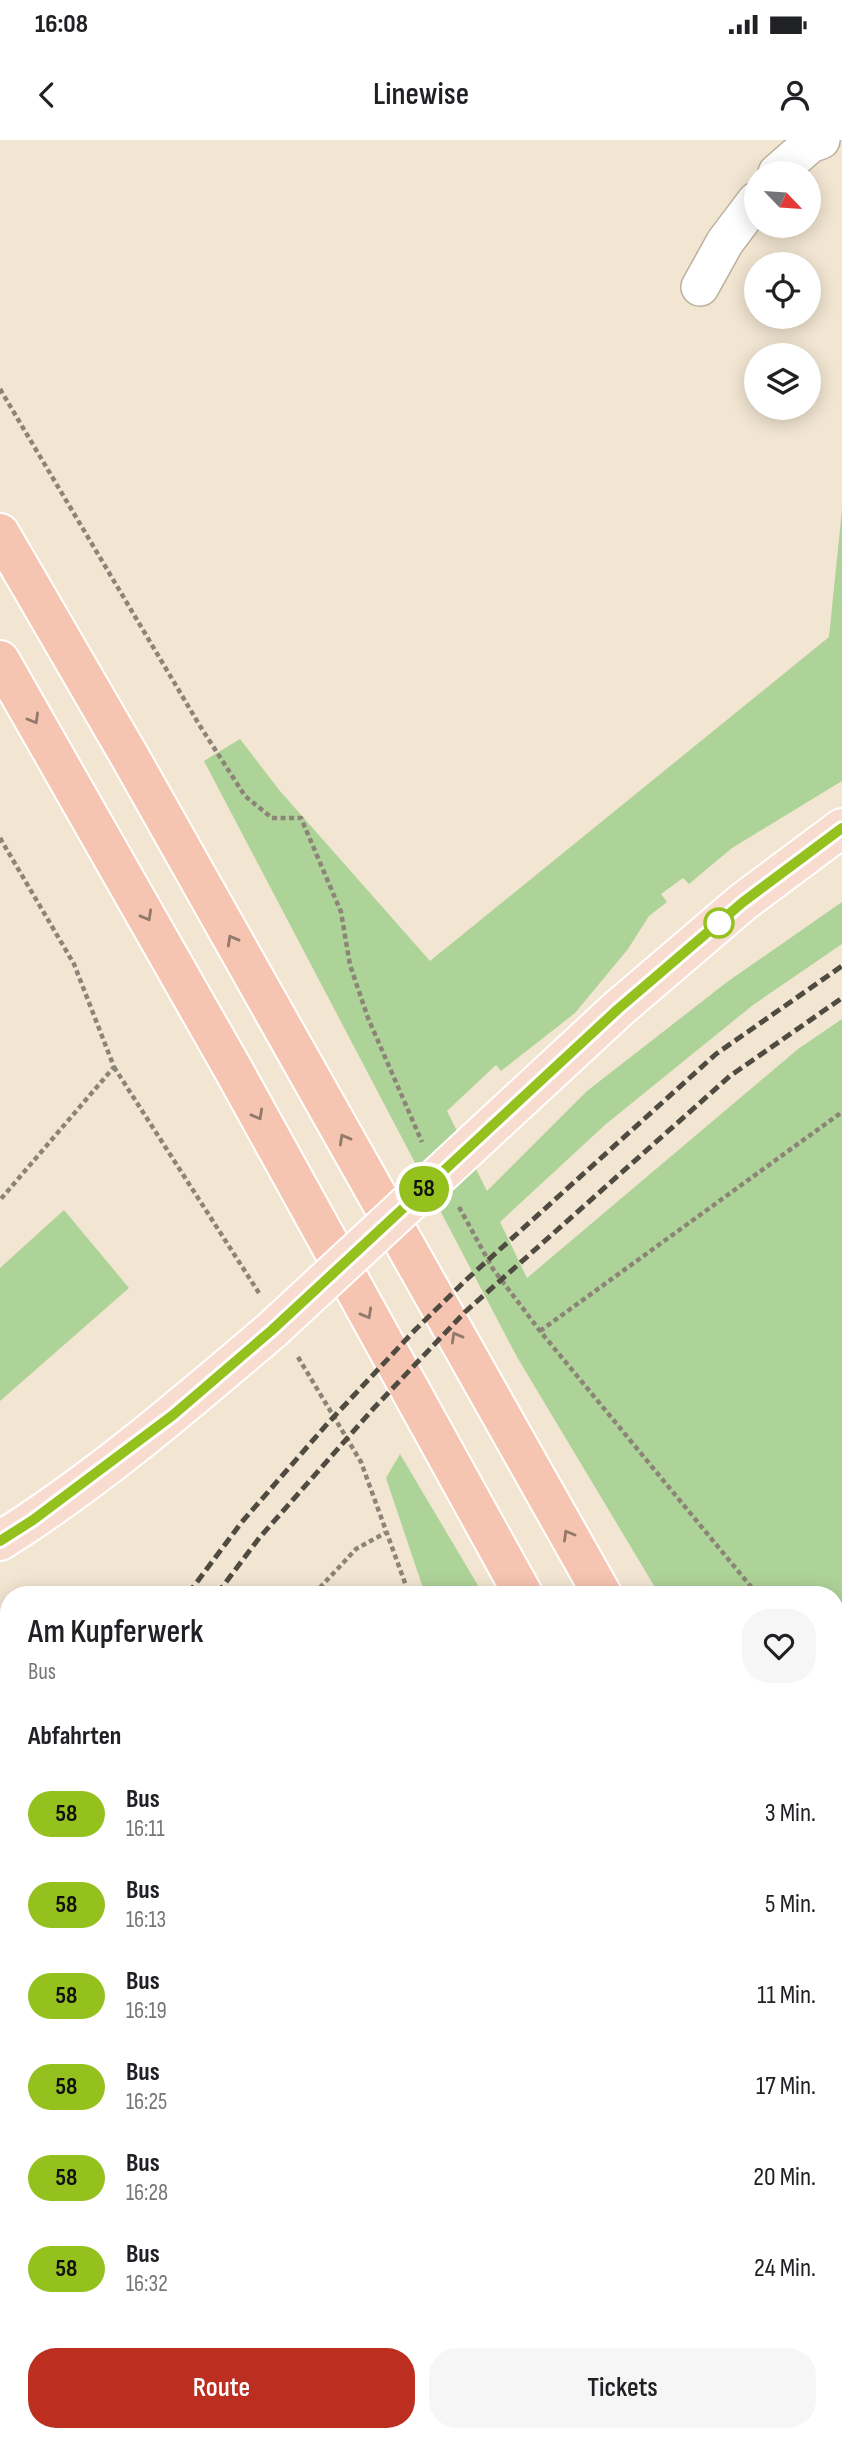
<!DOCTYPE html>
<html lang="de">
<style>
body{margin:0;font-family:"Sofia Sans Condensed",sans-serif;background:#f6f6f6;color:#202124;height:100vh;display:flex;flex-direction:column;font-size:26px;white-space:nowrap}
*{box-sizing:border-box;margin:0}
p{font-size:23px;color:#757577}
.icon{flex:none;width:38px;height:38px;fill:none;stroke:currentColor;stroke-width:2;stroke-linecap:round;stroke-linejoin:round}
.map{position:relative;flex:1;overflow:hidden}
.details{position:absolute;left:0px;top:1446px;width:844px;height:856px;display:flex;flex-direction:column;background:#fff;border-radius:28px 28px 0 0;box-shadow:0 4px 18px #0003}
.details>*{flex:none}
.badge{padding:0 14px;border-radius:23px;font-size:24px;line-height:46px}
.needle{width:46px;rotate:115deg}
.buttons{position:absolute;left:744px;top:21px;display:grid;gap:14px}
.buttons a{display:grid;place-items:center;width:77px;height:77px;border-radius:50%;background:#fff;box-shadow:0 4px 18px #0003;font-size:35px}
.map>.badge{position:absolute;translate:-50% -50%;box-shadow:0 0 0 4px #fff}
h2{padding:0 28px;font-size:26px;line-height:63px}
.round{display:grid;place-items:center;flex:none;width:74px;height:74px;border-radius:28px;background:#f6f6f6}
.overview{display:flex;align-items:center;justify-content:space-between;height:119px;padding:0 28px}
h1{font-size:33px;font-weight:600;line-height:52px}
.primary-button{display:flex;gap:14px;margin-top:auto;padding:14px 28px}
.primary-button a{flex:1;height:80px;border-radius:28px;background:#bc2f20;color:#fff;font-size:28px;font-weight:600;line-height:80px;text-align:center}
.primary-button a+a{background:#f6f6f6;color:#202124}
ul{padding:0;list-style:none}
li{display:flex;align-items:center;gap:21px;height:91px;padding:0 28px}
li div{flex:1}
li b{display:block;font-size:26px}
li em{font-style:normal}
li .badge{min-width:77px;font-weight:700;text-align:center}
.status{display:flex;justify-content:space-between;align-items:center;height:49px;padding:0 35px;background:#fff;direction:ltr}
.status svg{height:19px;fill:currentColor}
header{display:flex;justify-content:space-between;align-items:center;height:91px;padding:0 28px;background:#fff;font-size:32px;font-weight:600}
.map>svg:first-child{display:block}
</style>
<div class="status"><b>16:08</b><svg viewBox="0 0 49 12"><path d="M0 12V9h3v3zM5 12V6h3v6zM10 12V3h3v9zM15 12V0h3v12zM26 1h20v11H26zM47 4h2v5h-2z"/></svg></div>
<header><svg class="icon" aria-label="back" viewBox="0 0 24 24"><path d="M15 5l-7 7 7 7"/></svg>Linewise<svg class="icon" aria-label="person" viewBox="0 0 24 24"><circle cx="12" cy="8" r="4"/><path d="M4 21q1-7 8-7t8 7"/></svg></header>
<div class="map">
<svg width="842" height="2301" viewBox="0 0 842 2301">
<rect width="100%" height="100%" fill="#f2e6d2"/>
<g fill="#aed399">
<path d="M 842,369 L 842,641 L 732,708 L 689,744 L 683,738 L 661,754 L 667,762 L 649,776 L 628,809 L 575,873 L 501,931 L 496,925 L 447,971 L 487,1051 L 587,951 L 727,842 L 842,762 L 842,804 L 753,865 L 606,984 L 500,1082 L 527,1138 L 798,909 L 842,879 L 842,1736 L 835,1726 L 835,1454 L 659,1454 L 517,1217 L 204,621 L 240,599 L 280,651 L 430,821 L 829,497 Z"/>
<path d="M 64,1070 L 129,1148 L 0,1261 L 0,1128 Z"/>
<path d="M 400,1314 L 483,1454 L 425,1454 L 386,1338 Z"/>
<path d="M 835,1988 L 842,1997 L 842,2212 L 835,2204 Z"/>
</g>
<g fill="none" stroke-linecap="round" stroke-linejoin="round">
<g stroke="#bbb09c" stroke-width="40">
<g id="minor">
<path d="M 777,33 L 810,4 L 821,0"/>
<path d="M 700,147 L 725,102 L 756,61"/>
</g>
</g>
<g stroke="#fff" stroke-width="42">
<g id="major">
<path d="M 466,1010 L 618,869 L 743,762 L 842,688"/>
<path d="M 0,1401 C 97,1340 185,1264 272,1190"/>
</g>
</g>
<g stroke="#fff" stroke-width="42">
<g id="highway">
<path d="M 0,393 L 130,617 L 602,1454"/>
<path d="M 0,520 L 233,929 L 523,1454"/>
<path d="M 835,1810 L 842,1820"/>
<path d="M 835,1914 L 842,1924"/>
</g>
</g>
<g stroke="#8c8476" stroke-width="4.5" stroke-dasharray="5 3.5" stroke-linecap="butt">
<path d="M 0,249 L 200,586 L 245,656 L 272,678 L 301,678 L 341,772 L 350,825 L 368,878 L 422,1002"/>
<path d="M 0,698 L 74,824 L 114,927 L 0,1060"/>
<path d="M 114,927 L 259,1153"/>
<path d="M 459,1067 L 493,1129 L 540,1191 L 757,1454"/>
<path d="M 540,1191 L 842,972"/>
<path d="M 298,1217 L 361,1322 L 409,1454"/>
<path d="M 314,1454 L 356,1409 L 385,1393"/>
<path d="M 835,1549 L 842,1558"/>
<path d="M 0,1948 L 9,1931"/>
<path d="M 835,2225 L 842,2234"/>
</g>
<use href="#minor" stroke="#fff" stroke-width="37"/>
<use href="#major" stroke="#f9dcd0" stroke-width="38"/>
<use href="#highway" stroke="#f5c5b1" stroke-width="38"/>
<g stroke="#504b41" stroke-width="5" stroke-dasharray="10 5" stroke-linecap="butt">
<path d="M 188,1454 L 241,1383 L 328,1283 L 415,1190 L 466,1140 L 716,914 L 842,826"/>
<path d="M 217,1454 L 260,1397 L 373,1269 L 465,1172 L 730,936 L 842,858"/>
<path d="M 0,1734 L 9,1718"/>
<path d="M 0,1785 L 9,1769"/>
</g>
<g stroke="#fff" stroke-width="42" stroke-linecap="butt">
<path id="major-bridge" d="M 272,1190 L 466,1010"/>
</g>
<use href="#major-bridge" stroke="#f9dcd0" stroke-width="38"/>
</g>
<defs><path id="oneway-chevron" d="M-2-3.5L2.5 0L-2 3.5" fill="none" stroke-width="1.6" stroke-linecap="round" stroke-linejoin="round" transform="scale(1.75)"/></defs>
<g stroke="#93796b">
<use href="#oneway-chevron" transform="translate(34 579) rotate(60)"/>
<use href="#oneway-chevron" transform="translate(147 776) rotate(61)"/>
<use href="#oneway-chevron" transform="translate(232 800) rotate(-119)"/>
<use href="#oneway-chevron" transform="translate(258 975) rotate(61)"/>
<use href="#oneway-chevron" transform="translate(344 999) rotate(-119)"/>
<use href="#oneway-chevron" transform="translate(367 1174) rotate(61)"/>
<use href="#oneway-chevron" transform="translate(456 1197) rotate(-119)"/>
<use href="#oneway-chevron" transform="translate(568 1395) rotate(-120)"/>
</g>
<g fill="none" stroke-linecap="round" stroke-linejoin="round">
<g stroke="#fff" stroke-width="16">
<path id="line" d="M 0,1401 L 33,1380 L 173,1275 L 272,1190 L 618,869 L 743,762 L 842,688"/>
</g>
<use href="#line" stroke="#94c11e" stroke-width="10"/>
</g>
<circle fill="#fff" stroke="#94c11e" stroke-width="3.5" cx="719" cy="783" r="14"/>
</svg>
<div class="buttons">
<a><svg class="needle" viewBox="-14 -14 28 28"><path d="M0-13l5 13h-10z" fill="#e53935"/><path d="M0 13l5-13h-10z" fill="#757577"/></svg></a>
<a><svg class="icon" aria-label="locate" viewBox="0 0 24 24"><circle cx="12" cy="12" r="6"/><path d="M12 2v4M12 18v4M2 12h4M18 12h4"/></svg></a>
<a><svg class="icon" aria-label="layers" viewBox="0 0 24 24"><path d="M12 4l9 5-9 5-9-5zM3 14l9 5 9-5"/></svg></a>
</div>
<b class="badge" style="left:424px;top:1049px;background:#94c11e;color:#111">58</b>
<section class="details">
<div class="overview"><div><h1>Am Kupferwerk</h1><p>Bus</p></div><a class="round"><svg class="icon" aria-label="heart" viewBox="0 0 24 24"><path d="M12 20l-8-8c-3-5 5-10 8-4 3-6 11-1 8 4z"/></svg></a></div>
<h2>Abfahrten</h2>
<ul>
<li><span class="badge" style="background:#94c11e;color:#111">58</span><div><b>Bus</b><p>16:11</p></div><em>3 Min.</em></li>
<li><span class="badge" style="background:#94c11e;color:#111">58</span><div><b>Bus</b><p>16:13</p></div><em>5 Min.</em></li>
<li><span class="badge" style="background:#94c11e;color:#111">58</span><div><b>Bus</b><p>16:19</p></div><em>11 Min.</em></li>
<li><span class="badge" style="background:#94c11e;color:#111">58</span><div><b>Bus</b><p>16:25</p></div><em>17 Min.</em></li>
<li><span class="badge" style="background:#94c11e;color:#111">58</span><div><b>Bus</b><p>16:28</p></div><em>20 Min.</em></li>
<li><span class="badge" style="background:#94c11e;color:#111">58</span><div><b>Bus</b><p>16:32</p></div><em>24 Min.</em></li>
</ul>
<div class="primary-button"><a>Route</a><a>Tickets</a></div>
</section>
</div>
